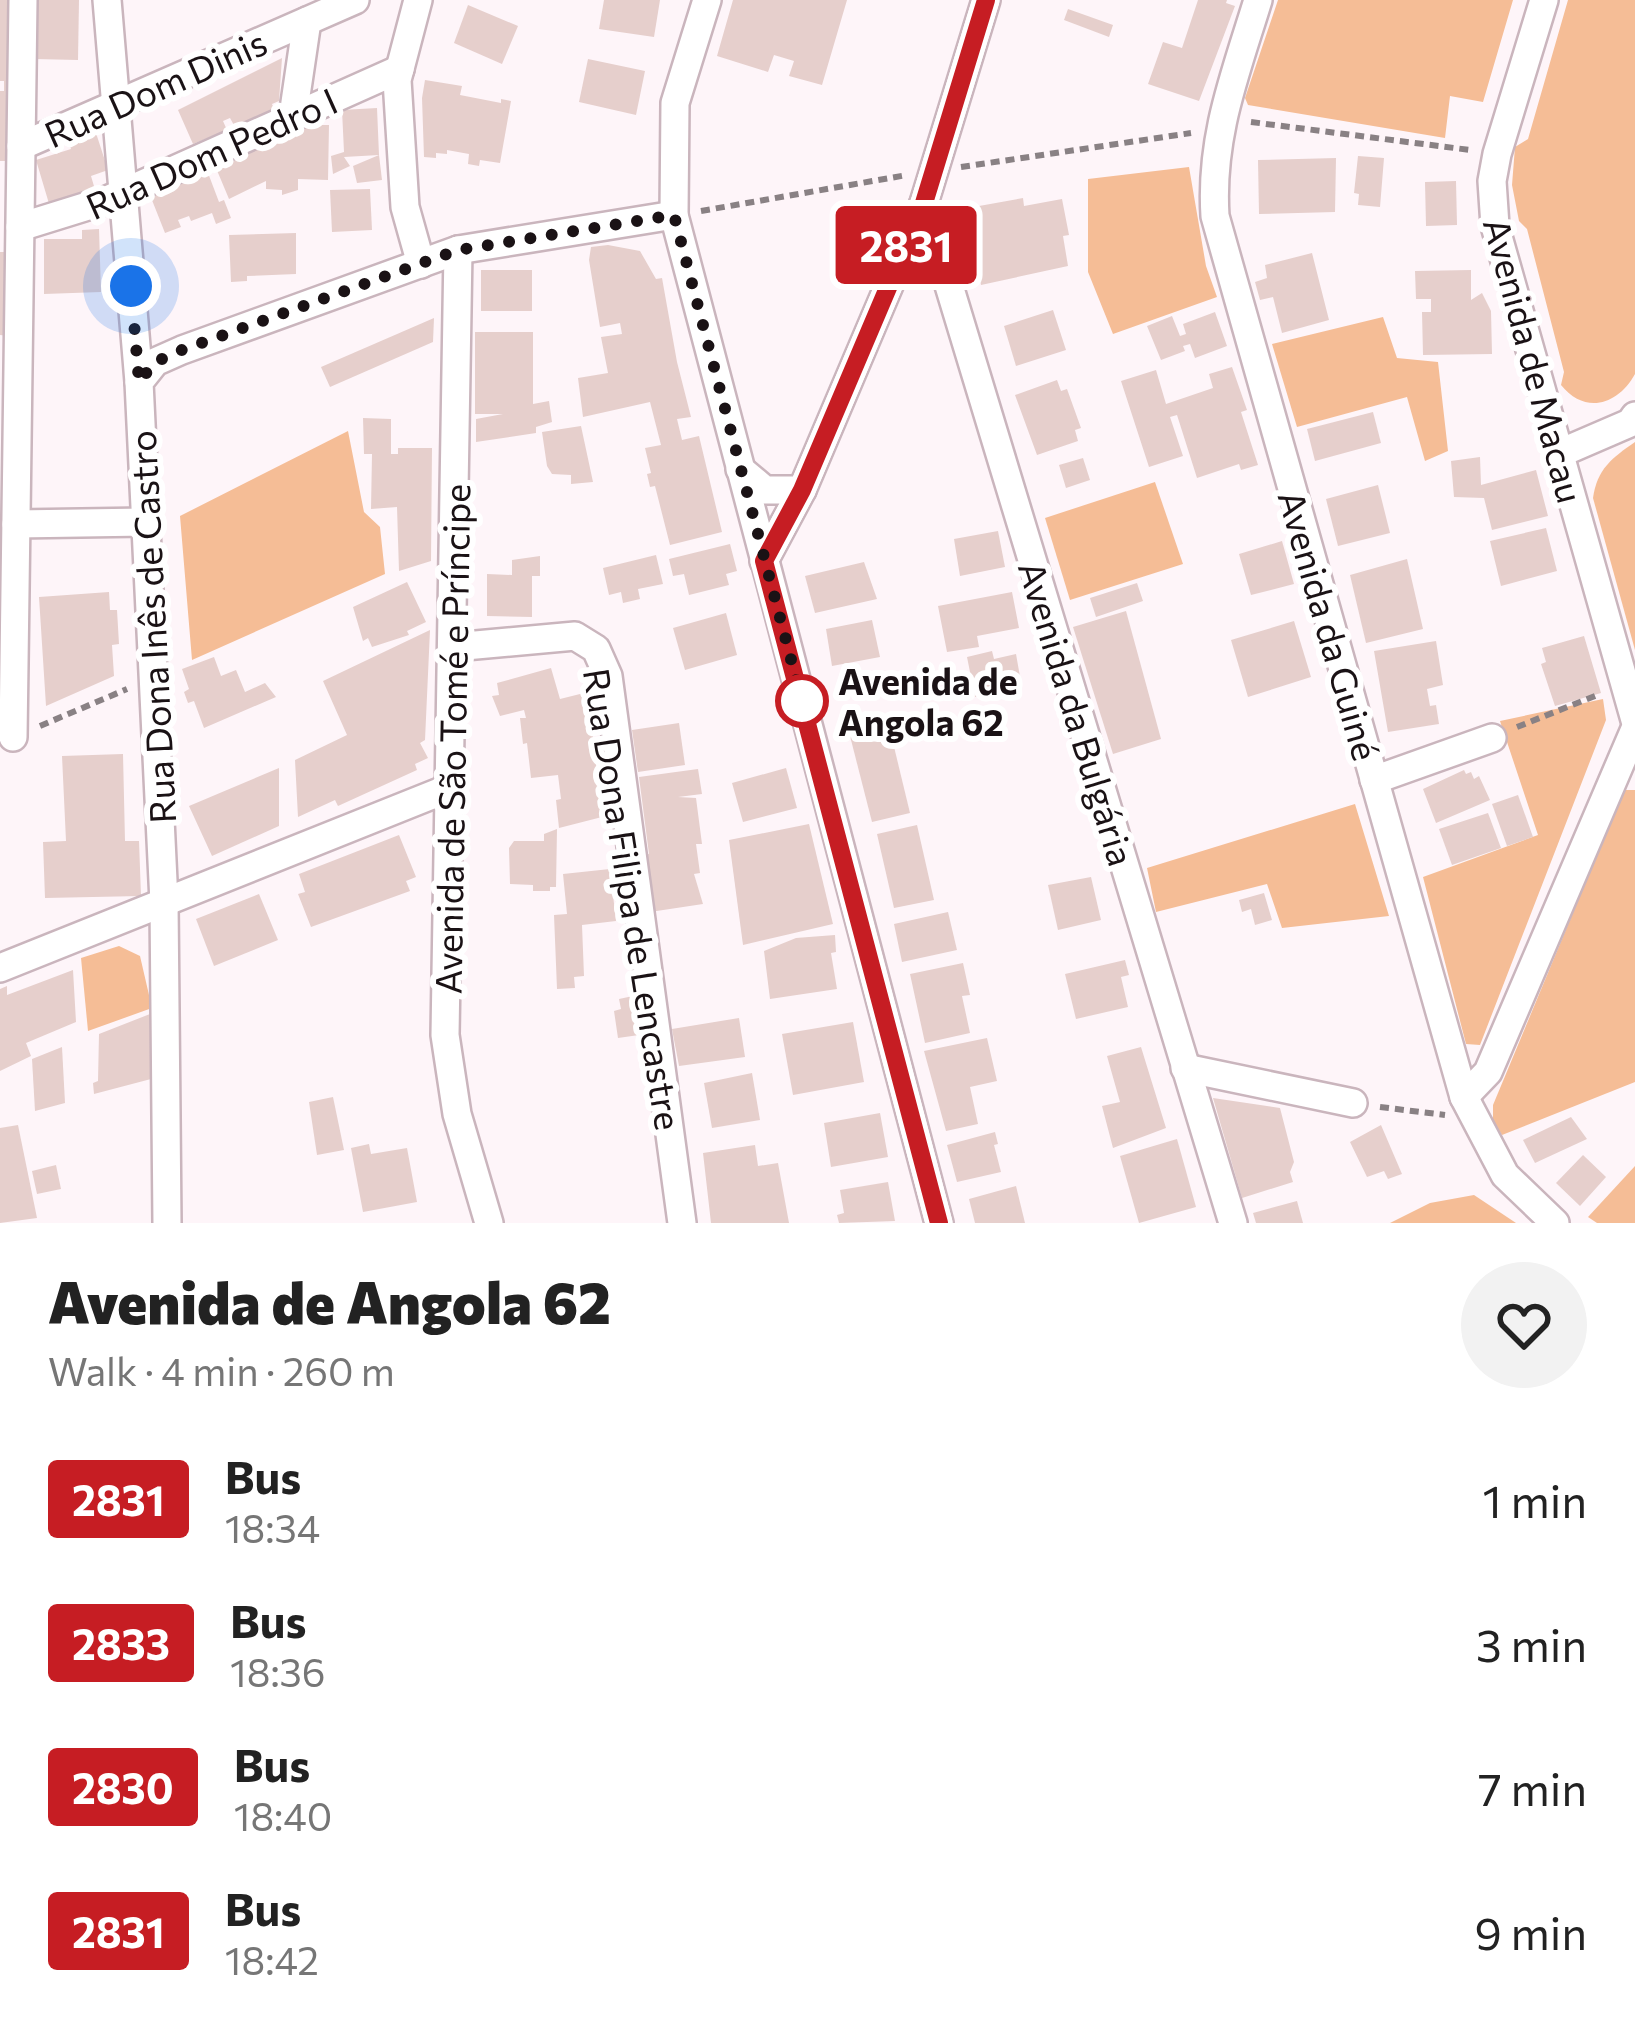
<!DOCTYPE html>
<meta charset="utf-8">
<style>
body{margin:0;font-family:Commissioner,sans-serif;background:#f2f2f2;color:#222;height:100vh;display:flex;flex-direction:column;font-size:45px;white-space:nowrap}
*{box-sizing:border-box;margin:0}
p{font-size:39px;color:#767676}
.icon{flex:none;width:66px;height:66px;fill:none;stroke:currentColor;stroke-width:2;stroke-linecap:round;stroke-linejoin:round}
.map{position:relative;height:1223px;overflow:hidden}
.details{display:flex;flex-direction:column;background:#fff;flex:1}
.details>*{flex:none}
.badge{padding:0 24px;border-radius:9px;font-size:42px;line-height:78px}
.you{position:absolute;width:60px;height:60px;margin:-30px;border:9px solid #fff;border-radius:50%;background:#1a73e8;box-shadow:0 0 0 18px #1a73e833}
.map>.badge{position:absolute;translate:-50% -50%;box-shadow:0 0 0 6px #fff}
.round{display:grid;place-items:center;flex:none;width:126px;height:126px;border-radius:63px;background:#f2f2f2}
.summary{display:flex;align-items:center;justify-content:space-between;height:204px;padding:0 48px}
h1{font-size:57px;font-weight:800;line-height:90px}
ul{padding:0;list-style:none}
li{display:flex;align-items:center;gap:36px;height:144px;padding:0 48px}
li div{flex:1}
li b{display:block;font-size:45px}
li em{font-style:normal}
li .badge{min-width:132px;font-weight:700;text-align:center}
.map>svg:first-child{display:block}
</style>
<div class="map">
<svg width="1635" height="1223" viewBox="0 0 1635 1223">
<rect width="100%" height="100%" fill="#fef5f9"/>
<g fill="#f5bd96">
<path d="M 1278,0 L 1513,0 L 1483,102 L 1450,96 L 1445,138 L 1248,105 L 1245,98 Z"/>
<path d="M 1568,0 L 1635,0 L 1635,374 C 1618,405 1585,415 1561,385 L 1564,372 L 1527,229 L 1519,221 L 1512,185 L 1515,147 L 1528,139 Z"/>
<path d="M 1189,167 L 1206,266 L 1217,297 L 1113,334 L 1088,272 L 1088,179 Z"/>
<path d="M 1383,317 L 1397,358 L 1438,362 L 1448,451 L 1425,461 L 1407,397 L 1297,427 L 1272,344 Z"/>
<path d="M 348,431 L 364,512 L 380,527 L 385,574 L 192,660 L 180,516 Z"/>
<path d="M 1635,442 L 1635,650 L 1593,498 C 1597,469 1612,458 1635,442 Z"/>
<path d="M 1155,482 L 1183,564 L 1070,600 L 1045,518 Z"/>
<path d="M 1603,699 L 1606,720 L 1480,1045 L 1466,1044 L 1423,877 L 1538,835 L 1500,721 Z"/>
<path d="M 1624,790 L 1635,790 L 1635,1082 L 1502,1135 L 1493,1122 L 1493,1105 Z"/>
<path d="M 1355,804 L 1389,916 L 1282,928 L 1267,884 L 1156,912 L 1147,868 Z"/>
<path d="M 119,946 L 140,956 L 152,1008 L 88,1031 L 81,958 Z"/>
<path d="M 1635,1166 L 1635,1223 L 1597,1223 L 1588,1217 Z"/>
<path d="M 1474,1195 L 1516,1223 L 1390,1223 L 1430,1203 Z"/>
</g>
<g fill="#e6cfcc">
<path d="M 0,0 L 11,0 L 8,161 L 0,161 L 0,91 L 4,91 L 4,81 L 0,81 Z"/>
<path d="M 35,0 L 79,0 L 78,60 L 34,59 Z"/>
<path d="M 604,0 L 660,0 L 654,37 L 599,29 Z"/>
<path d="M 733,0 L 847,0 L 822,85 L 789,76 L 794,61 L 774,55 L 768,72 L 717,56 Z"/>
<path d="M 1198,0 L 1227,0 L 1226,3 L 1235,6 L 1199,101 L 1148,84 L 1163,42 L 1182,48 Z"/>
<path d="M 468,5 L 518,26 L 502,64 L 454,43 Z"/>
<path d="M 1068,9 L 1113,25 L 1109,37 L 1064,20 Z"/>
<path d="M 282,58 L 279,101 L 272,104 L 274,109 L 235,127 L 230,118 L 223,121 L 227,130 L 193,144 L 178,110 Z"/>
<path d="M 588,59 L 645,71 L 636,115 L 579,102 Z"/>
<path d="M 425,80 L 462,86 L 460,95 L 501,103 L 501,99 L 511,101 L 500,163 L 480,160 L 479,166 L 468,164 L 469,154 L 447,150 L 447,154 L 436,153 L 436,158 L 424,157 L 422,98 Z"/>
<path d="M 377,108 L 379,155 L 344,157 L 350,166 L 333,174 L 331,156 L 344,152 L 342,110 Z"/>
<path d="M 299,125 L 329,125 L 328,180 L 298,179 L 298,190 L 282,195 L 282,190 L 266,189 L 266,181 L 229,199 L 216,168 L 282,131 L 299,132 Z"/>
<path d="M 96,133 L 108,170 L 91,176 L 96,193 L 50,207 L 36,160 L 71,149 L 69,142 Z"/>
<path d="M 379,155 L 382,180 L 357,183 L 353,166 Z"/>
<path d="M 1358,156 L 1384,158 L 1380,207 L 1358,205 L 1359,194 L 1354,193 Z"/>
<path d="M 1336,158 L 1335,212 L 1259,214 L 1258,160 Z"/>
<path d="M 205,165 L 219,202 L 224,200 L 231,218 L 216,224 L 212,213 L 191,221 L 189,216 L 178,220 L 181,227 L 165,233 L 148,190 Z"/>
<path d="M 1456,181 L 1457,225 L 1426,226 L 1425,182 Z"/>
<path d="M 370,189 L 372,230 L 332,232 L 330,190 Z"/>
<path d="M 1023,198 L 1024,206 L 1062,199 L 1069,235 L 1063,236 L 1068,266 L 981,285 L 968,208 Z"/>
<path d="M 99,229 L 101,292 L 44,294 L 44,239 L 82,239 L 82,230 Z"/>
<path d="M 296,233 L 296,274 L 247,276 L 247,281 L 231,282 L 229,235 Z"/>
<path d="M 608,245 L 640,251 L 656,279 L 662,278 L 677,362 L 691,417 L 677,419 L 682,440 L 699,436 L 722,532 L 670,545 L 655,486 L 650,487 L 647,474 L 651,473 L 645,448 L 661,445 L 650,402 L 583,417 L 578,378 L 608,373 L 601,337 L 622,334 L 620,323 L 600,327 L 589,260 L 591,247 Z"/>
<path d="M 0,252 L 5,252 L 5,260 L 11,260 L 9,336 L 0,335 Z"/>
<path d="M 1312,253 L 1329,320 L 1282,333 L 1273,297 L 1260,300 L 1255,282 L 1267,278 L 1265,265 Z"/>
<rect x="481" y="270" width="51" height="41"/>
<path d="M 1471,270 L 1471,300 L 1482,293 L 1491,311 L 1492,354 L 1423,355 L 1422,312 L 1431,312 L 1431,299 L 1416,299 L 1415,271 Z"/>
<path d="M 1053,310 L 1066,350 L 1016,366 L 1004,326 Z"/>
<path d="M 1215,312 L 1227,346 L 1195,358 L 1190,344 L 1183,346 L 1185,351 L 1161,360 L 1147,326 L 1172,316 L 1180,336 L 1186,334 L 1183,324 Z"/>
<path d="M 434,318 L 433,342 L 330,387 L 321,367 Z"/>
<path d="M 475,332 L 533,332 L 533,404 L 549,401 L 552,422 L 536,427 L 536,433 L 476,442 L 476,419 L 503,414 L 475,414 Z"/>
<path d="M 1232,367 L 1247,410 L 1241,412 L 1258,465 L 1241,470 L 1239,464 L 1197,478 L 1177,415 L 1170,417 L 1183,456 L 1149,467 L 1121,381 L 1156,370 L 1166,404 L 1213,388 L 1209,374 Z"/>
<path d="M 1057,380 L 1061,391 L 1067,389 L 1081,428 L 1075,430 L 1078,441 L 1037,455 L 1015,395 Z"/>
<path d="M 1373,412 L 1381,443 L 1315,461 L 1307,429 Z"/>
<path d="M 363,418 L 391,419 L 391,454 L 398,454 L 398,448 L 432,448 L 431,561 L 399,571 L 397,507 L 371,509 L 372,454 L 364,454 Z"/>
<path d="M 581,426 L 593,482 L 571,484 L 571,475 L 552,474 L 547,466 L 542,432 Z"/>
<path d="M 1480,457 L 1481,485 L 1536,470 L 1548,516 L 1492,530 L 1484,498 L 1454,497 L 1451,461 Z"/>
<path d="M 1083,458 L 1090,480 L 1066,488 L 1059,465 Z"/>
<path d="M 1378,485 L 1390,533 L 1338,546 L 1326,499 Z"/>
<path d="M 1546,528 L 1557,571 L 1501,586 L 1490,541 Z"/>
<path d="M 998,531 L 1005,567 L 960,576 L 954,539 Z"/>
<path d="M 1282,541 L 1294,584 L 1251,595 L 1239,554 Z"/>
<path d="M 730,544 L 737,571 L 726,574 L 729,585 L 689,595 L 684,574 L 673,576 L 669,559 Z"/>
<path d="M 656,555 L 663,584 L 638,589 L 640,599 L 623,603 L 621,592 L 609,595 L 603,568 Z"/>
<path d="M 540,556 L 540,576 L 532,576 L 532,617 L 487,616 L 487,574 L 512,575 L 512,560 Z"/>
<path d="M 1407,559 L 1423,629 L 1366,643 L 1350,575 Z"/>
<path d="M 864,562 L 877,599 L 815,613 L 805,576 Z"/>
<path d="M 407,582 L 426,622 L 407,631 L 409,635 L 372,647 L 368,638 L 363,641 L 353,607 Z"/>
<path d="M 1137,583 L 1143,601 L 1096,617 L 1090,598 Z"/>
<path d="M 109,592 L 110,610 L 117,610 L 119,644 L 112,645 L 114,676 L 46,706 L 39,597 Z"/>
<path d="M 1012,592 L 1019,628 L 977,636 L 979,647 L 947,652 L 938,606 Z"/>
<path d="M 1126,611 L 1161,739 L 1113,754 L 1073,627 Z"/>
<path d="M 726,613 L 737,655 L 685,670 L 673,628 Z"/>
<path d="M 872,620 L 880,657 L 832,666 L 826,629 Z"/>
<path d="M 1294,621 L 1311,677 L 1248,697 L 1231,640 Z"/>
<path d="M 430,630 L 425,740 L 420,743 L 428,758 L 415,764 L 417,770 L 338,806 L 335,800 L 298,817 L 295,760 L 347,735 L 323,681 Z"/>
<path d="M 1584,636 L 1601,693 L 1555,706 L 1541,664 L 1546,662 L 1542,648 Z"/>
<path d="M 1436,641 L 1443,685 L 1427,689 L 1430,706 L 1436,705 L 1439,724 L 1388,732 L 1374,651 Z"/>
<path d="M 992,651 L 994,659 L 1016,654 L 1022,688 L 975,697 L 967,657 Z"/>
<path d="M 214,657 L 221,676 L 236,670 L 245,692 L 265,683 L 276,697 L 204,728 L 194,701 L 188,703 L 184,692 L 189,689 L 182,669 Z"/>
<path d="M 551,668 L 560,699 L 588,692 L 602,817 L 559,828 L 556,800 L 561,799 L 558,775 L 531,778 L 527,743 L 523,744 L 520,718 L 526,718 L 524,710 L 500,716 L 492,696 L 499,695 L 497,683 Z"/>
<path d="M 679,723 L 685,765 L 638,772 L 632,730 Z"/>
<path d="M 889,726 L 910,813 L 872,822 L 850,736 Z"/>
<path d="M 123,754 L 125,841 L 139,841 L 141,896 L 45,898 L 43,842 L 66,841 L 62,756 Z"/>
<path d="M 279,768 L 279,826 L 212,856 L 189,806 Z"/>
<path d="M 786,768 L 797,808 L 743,822 L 732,783 Z"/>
<path d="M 698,769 L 702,794 L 678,797 L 696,798 L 702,844 L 696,844 L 700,873 L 694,874 L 703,904 L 650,912 L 642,855 L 649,854 L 639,777 Z"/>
<path d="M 1464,770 L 1466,774 L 1471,772 L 1474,779 L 1479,776 L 1490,800 L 1436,823 L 1423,789 Z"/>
<path d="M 1518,795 L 1533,837 L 1507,846 L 1492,804 Z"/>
<path d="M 1488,813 L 1501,848 L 1452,865 L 1439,829 Z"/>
<path d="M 809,824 L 833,924 L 743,945 L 729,840 Z"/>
<path d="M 917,825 L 934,900 L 894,908 L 877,834 Z"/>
<path d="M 557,829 L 556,887 L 550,887 L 550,891 L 533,891 L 533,885 L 510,884 L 509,848 L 514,841 L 544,841 L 544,834 Z"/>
<path d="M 399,835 L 416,877 L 406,881 L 410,891 L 311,927 L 298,894 L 305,892 L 299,874 Z"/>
<path d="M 610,869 L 616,921 L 582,925 L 584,976 L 574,977 L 575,988 L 557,989 L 554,915 L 567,914 L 563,874 Z"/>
<path d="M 1091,877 L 1101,920 L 1058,930 L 1048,885 Z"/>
<path d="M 1264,893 L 1272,920 L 1255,925 L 1251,909 L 1242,912 L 1239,900 Z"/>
<path d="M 259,894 L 278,940 L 214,966 L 196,919 Z"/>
<path d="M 948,912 L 957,950 L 902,962 L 894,924 Z"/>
<path d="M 835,935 L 836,952 L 831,953 L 837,989 L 770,999 L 764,951 L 796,938 Z"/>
<path d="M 1125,960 L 1129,975 L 1121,977 L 1128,1007 L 1076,1019 L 1065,974 Z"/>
<path d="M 963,963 L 970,995 L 962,996 L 970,1033 L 925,1043 L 910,974 Z"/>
<path d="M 73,970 L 76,1022 L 26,1043 L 31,1056 L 0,1071 L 0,989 L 7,986 L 7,995 Z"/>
<path d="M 633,996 L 639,1035 L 618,1038 L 614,1011 L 621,1009 L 619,999 Z"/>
<path d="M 150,1014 L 151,1079 L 94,1094 L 93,1083 L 98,1081 L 99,1034 Z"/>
<path d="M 739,1018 L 745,1057 L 679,1066 L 672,1029 Z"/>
<path d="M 853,1022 L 864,1082 L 793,1095 L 782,1034 Z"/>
<path d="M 987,1038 L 997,1081 L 970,1087 L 978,1124 L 946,1131 L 924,1051 Z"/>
<path d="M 62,1047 L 65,1103 L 35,1111 L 32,1059 Z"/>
<path d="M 1141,1047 L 1166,1128 L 1113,1148 L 1102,1106 L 1120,1102 L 1107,1056 Z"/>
<path d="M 752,1073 L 760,1120 L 712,1128 L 704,1083 Z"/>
<path d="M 333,1097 L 344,1150 L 317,1155 L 309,1102 Z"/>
<path d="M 1213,1098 L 1280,1108 L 1294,1162 L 1290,1172 L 1293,1182 L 1242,1198 Z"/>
<path d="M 880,1113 L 888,1157 L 831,1167 L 824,1123 Z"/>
<path d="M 1571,1117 L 1587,1139 L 1535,1163 L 1523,1140 Z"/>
<path d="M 18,1125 L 37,1218 L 0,1223 L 0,1128 Z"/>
<path d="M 1381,1125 L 1402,1174 L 1388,1179 L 1384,1171 L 1367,1177 L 1350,1142 Z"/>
<path d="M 995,1132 L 998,1144 L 994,1145 L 1001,1172 L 957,1182 L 947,1145 Z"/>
<path d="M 1177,1139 L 1196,1207 L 1139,1223 L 1120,1156 Z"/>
<path d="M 369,1144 L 371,1154 L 407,1148 L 417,1202 L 363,1212 L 351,1148 Z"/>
<path d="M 755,1145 L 758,1166 L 778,1163 L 789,1223 L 711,1223 L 703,1153 Z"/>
<path d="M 1583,1155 L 1606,1177 L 1580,1206 L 1556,1183 Z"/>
<path d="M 56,1165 L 61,1189 L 37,1194 L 32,1171 Z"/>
<path d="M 888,1182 L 895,1221 L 839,1223 L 837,1215 L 844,1213 L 840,1190 Z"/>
<path d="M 1016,1186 L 1025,1223 L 975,1223 L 969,1199 Z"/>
<path d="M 1297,1201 L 1303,1223 L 1256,1223 L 1253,1213 Z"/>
</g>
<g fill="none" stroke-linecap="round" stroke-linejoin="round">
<g stroke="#cab5bd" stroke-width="32">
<g id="minor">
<path d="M 107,0 L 139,382"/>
<path d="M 418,0 L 397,80 L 405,207 L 421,264"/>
<path d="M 707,0 L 675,103 L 674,215 L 939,1223"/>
<path d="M 1258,0 C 1235,75 1210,137 1215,216 L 1464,1097 L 1505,1175 L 1555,1223"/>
<path d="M 1544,0 L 1497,154 L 1492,181 L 1495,226 L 1635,720"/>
<path d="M 293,116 L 307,21"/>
<path d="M 21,146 L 355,0"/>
<path d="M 924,203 L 1233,1223"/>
<path d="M 20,227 L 107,200 L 400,69"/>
<path d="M 458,250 L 445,1035 L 457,1114 L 489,1223"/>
<path d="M 1558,454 L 1630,423 L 1635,416"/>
<path d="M 740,469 L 765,490 L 802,490"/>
<path d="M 16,524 L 146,522"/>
<path d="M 764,561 L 802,490 L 924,203 L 986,0"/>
<path d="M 454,647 L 575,636 L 596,649 L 608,676 L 682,1223"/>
<path d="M 13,737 L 23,0"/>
<path d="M 1374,780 L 1492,738"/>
<path d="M 0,968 L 452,787"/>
<path d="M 1185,1068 L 1353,1103"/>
<path d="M 1464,1097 L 1488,1072 L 1635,729"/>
<path d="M 167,1223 L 164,902 L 139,382 L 155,362 L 182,350 L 458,250 L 674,215"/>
</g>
</g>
<g stroke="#898184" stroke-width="6" stroke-dasharray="9 6" stroke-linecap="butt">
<path d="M 1251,122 L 1470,150"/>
<path d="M 961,167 L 1191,133"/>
<path d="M 701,211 L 907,175"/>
<path d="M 40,726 L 127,689"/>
<path d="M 1517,727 L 1600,694"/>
<path d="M 1380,1107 L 1445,1115"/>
</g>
<use href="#minor" stroke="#fff" stroke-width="27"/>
</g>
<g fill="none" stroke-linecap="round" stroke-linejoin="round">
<g stroke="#fff" stroke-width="27">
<path id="line" d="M 939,1223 L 764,561 L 802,490 L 924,203 L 986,0"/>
</g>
<use href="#line" stroke="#c61d23" stroke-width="18"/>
<path stroke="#1a1215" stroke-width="12" stroke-dasharray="0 21.6" d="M 131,286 L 139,382 L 155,362 L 182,350 L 458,250 L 674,215 L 802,701"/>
</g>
<circle fill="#fff" stroke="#c61d23" stroke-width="6" cx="802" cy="701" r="24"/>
<g text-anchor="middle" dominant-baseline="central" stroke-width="12" stroke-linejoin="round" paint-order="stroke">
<g font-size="36" fill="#1a1215" stroke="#fff">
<text transform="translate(155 87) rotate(-24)">Rua Dom Dinis</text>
<text transform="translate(211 152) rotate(-24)">Rua Dom Pedro I</text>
<text transform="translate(1535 360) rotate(75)">Avenida de Macau</text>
<text transform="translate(1330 625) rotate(74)">Avenida da Guiné</text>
<text transform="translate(151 627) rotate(-93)">Rua Dona Inês de Castro</text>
<text transform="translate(1078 713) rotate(73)">Avenida da Bulgária</text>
<text transform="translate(451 739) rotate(-89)">Avenida de São Tomé e Príncipe</text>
<text transform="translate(634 899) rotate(81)">Rua Dona Filipa de Lencastre</text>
</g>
<g font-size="36" font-weight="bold" fill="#1a1215" stroke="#fff" text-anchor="start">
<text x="838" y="680">Avenida de<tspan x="838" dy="41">Angola 62</tspan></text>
</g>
</g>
</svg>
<div class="you" style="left:131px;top:286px"></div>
<b class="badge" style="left:906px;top:245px;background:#c61d23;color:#fff">2831</b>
</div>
<section class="details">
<div class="summary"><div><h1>Avenida de Angola 62</h1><p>Walk · 4 min · 260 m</p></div><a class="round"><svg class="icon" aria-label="heart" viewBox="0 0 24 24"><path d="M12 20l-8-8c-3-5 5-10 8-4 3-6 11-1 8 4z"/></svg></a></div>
<ul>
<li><span class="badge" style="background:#c61d23;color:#fff">2831</span><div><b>Bus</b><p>18:34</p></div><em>1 min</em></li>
<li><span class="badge" style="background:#c61d23;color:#fff">2833</span><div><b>Bus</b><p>18:36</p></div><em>3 min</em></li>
<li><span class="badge" style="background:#c61d23;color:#fff">2830</span><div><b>Bus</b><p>18:40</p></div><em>7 min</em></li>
<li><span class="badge" style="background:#c61d23;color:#fff">2831</span><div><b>Bus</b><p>18:42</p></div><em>9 min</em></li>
</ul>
</section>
